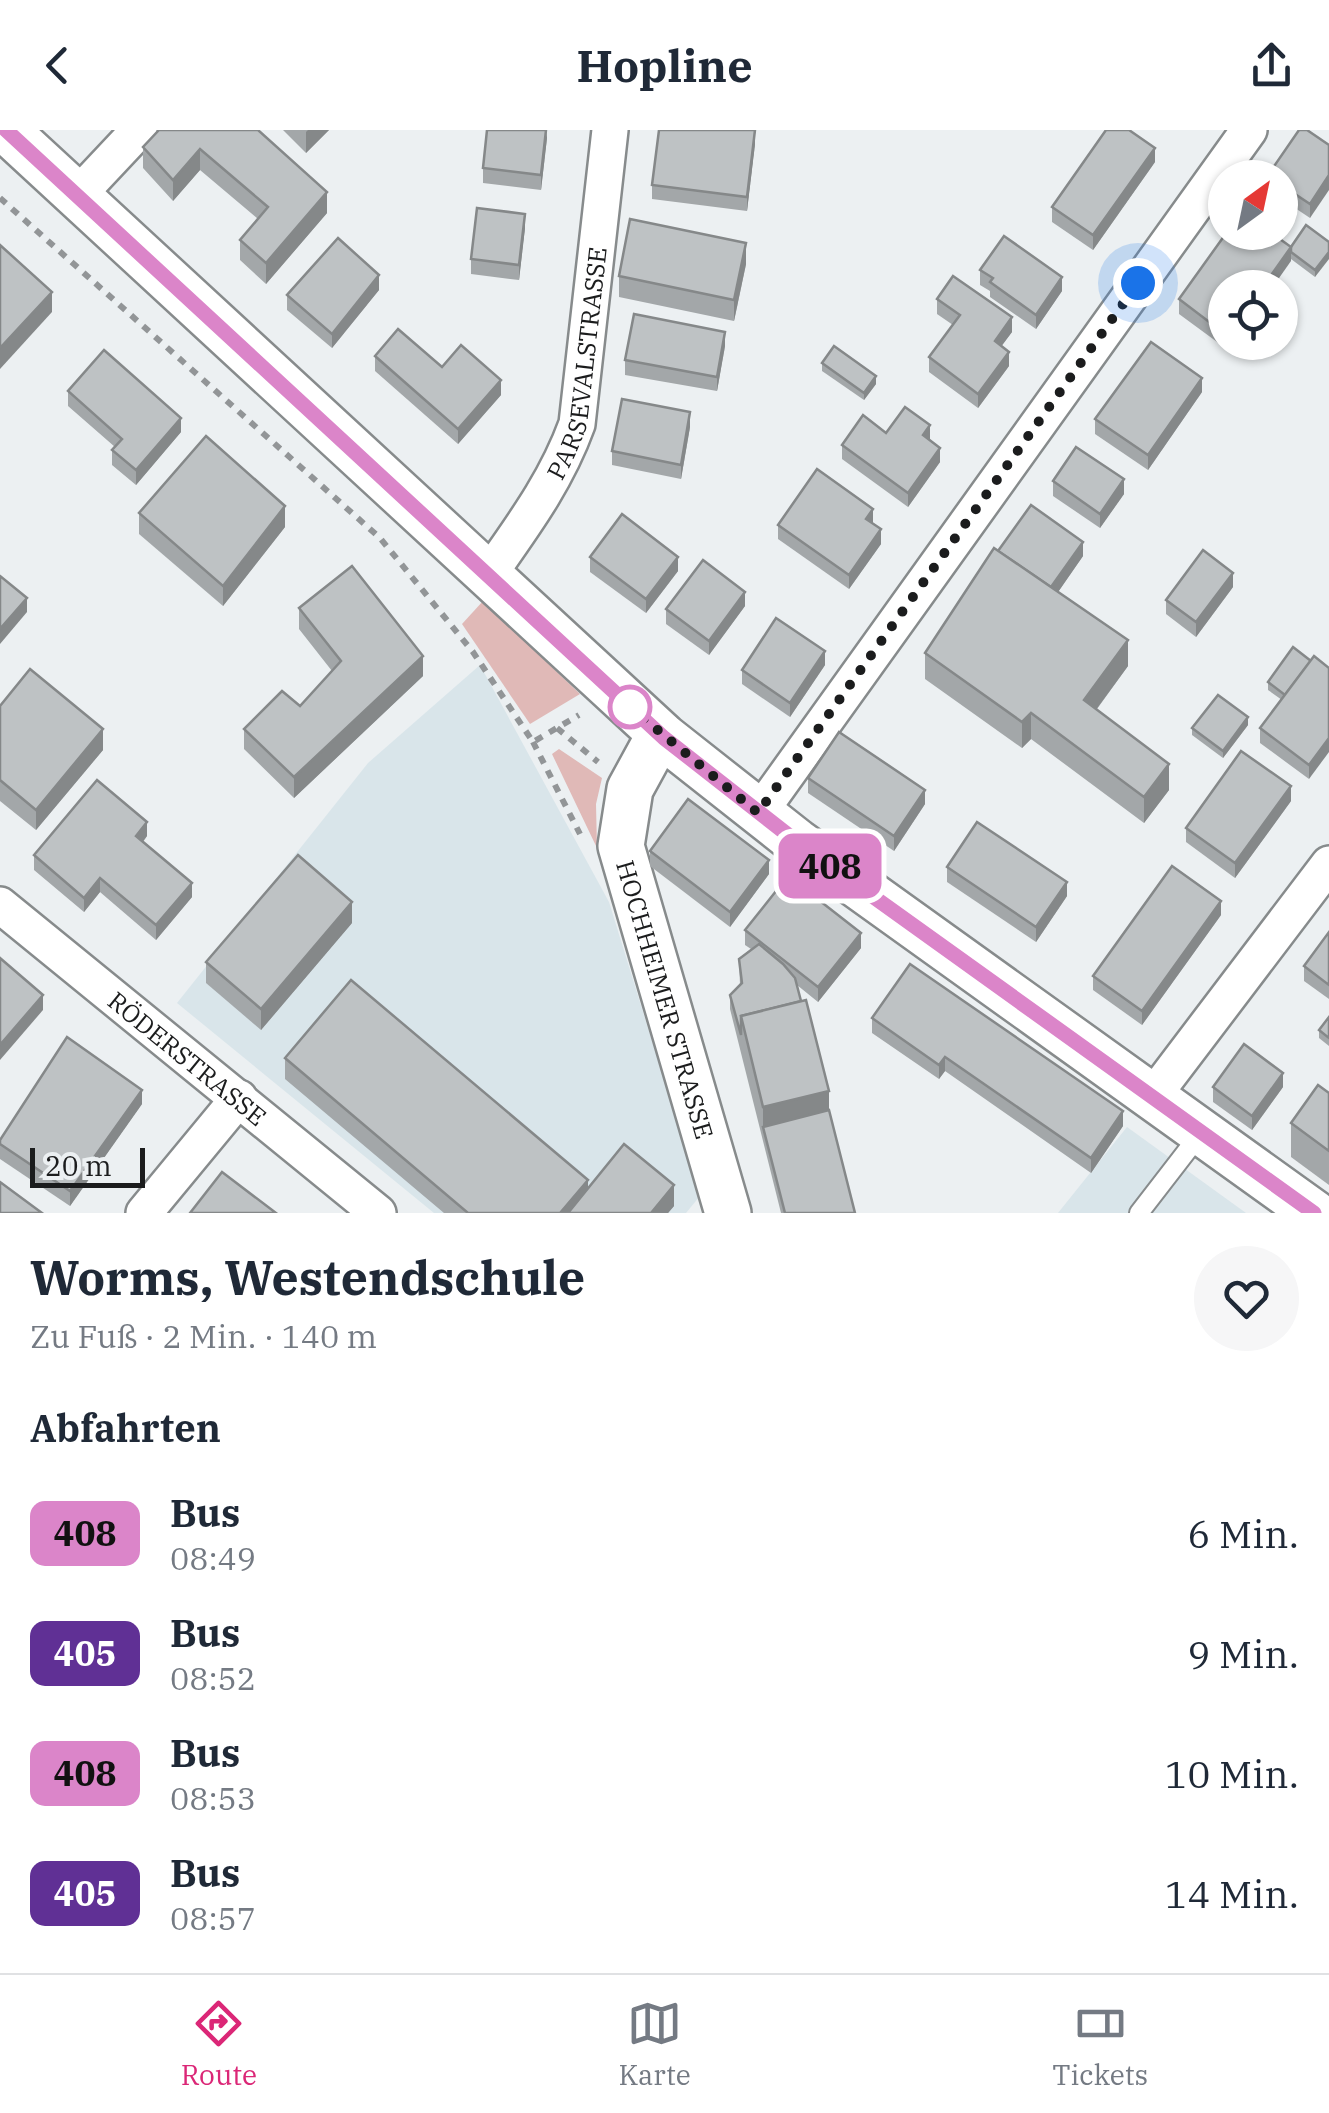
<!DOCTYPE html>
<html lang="de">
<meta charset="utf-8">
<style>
body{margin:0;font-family:"IBM Plex Serif",serif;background:#f6f6f7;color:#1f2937;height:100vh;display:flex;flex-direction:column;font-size:38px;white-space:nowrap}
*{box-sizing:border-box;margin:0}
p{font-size:32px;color:#747a83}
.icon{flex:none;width:55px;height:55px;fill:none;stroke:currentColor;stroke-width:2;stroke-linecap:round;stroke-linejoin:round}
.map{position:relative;height:1083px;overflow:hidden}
.drawer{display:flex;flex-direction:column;background:#fff;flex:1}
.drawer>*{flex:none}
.badge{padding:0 20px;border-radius:15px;font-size:35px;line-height:65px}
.needle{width:65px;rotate:33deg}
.buttons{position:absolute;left:1208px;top:30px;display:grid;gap:20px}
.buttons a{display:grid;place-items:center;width:90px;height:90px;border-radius:50%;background:#fff;box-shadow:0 2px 8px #0004;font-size:50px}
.scale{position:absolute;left:30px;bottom:25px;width:115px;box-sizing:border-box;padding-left:10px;border:5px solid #1b1c1d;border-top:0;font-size:28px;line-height:35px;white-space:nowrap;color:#1b1c1d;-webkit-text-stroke:8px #ecf0f2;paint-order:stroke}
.you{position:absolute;width:50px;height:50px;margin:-25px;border:8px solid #fff;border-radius:50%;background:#1a73e8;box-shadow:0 0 0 15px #1a73e833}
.map>.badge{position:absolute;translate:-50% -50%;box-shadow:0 0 0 5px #fff}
h2{padding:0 30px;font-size:38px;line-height:90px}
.round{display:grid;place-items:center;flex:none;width:105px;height:105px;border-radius:52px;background:#f6f6f7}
.headline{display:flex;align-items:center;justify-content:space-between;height:170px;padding:0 30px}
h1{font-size:48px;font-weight:700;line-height:75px}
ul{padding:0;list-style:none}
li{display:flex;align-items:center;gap:30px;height:120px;padding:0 30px}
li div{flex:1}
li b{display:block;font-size:38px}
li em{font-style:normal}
li .badge{min-width:110px;font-weight:700;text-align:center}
header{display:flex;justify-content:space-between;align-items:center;height:130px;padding:0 30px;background:#fff;font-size:45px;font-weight:700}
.tabs{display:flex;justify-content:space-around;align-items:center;height:140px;border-top:2px solid #e0e1e3;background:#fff;font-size:28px;color:#747a83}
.tabs a{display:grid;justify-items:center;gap:5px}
.tabs .selected{color:#db2777}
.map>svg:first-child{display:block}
</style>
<header><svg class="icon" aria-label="back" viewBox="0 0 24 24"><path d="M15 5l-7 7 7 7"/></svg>Hopline<svg class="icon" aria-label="share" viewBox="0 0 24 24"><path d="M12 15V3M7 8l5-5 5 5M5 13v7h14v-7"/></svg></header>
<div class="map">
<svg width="1329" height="1083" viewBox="0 0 1329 1083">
<rect width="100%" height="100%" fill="#ecf0f2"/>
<g fill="#d9e5ea">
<path d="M 480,535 L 609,772 L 700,1066 L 686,1083 L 434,1083 L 177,873 L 368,633 Z"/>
<path d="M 1127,997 L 1246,1083 L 1058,1083 Z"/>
</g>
<g fill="#e0b9b7">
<path d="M 483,471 L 580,564 L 530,594 L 462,494 Z"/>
<path d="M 559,619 L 602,648 L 596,674 L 597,718 L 552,624 Z"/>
</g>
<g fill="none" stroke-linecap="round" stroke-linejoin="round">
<g stroke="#878b8c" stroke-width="22">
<path id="service" d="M 1139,1083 L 1200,1004"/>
</g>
<g stroke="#878b8c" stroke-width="40">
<g id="minor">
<path d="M 77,66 L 139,0"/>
<path id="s1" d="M 487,447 C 522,397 556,352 577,294 L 610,0"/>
<path d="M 759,683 L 1249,0"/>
<path id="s2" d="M 0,775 L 378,1083"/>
<path d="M 1153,966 L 1329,734"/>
<path d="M 144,1083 L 239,968"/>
</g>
</g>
<g stroke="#878b8c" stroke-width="50">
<g id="tertiary">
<path d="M 6,0 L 664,607 L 797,712 L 1314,1083"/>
<path id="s3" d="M 660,604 L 630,659 L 621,716 L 728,1083"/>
</g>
</g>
<g stroke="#929597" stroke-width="6" stroke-dasharray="8 8" stroke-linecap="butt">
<path d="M 0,68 L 380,408 L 473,522 L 533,612 L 579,585"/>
<path d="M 557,598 L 598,632"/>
<path d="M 533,612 L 580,704"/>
</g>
<use href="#service" stroke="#fff" stroke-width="18"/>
<use href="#minor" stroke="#fff" stroke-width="35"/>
<use href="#tertiary" stroke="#fff" stroke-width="45"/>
</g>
<g fill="#a3a7a9">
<path d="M 258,0 L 327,83 L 266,154 L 240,130 L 240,110 L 258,89 L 200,40 L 173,71 L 143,38 L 143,17 Z"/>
<path d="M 283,0 L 329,0 L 306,23 Z"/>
<path d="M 547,8 L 541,60 L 483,53 L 483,38 Z"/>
<path d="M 755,14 L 747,81 L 652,69 L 652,55 Z"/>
<path d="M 1329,15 L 1310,88 L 1280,68 L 1280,48 L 1268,48 L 1268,45 Z"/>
<path d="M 1155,32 L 1093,120 L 1052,92 L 1052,77 Z"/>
<path d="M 525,98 L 519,150 L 471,144 L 471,129 Z"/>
<path d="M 1329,112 L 1315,147 L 1291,129 L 1272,158 L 1225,158 L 1225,212 L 1233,212 L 1228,220 L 1179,184 L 1179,169 L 1291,117 Z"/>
<path d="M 746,134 L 734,191 L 619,167 L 619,146 Z"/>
<path d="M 980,140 L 1062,161 L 1036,199 L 990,167 L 990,161 L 980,155 Z"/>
<path d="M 379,160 L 332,218 L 287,180 L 287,165 Z"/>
<path d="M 937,169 L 1012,202 L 1001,216 L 1009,236 L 978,278 L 929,242 L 929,227 L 953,195 L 937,184 Z"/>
<path d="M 725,216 L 717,261 L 625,245 L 625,230 Z"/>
<path d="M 375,226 L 442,237 L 501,265 L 458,314 L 375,241 Z"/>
<path d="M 822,233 L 876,254 L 864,270 L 822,241 Z"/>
<path d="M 68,261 L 181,302 L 136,355 L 112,335 L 112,320 L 115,317 L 68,276 Z"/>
<path d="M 1202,262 L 1148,340 L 1095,304 L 1095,289 Z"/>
<path d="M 690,297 L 681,349 L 612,335 L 612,321 Z"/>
<path d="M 886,303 L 930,310 L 940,332 L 908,377 L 842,329 L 842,315 Z"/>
<path d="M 1053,351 L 1124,364 L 1100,398 L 1053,366 Z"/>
<path d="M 139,383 L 285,397 L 223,476 L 139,404 Z"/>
<path d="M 873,394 L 881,414 L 849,459 L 778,409 L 778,395 Z"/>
<path d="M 998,421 L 1083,426 L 1058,462 L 1128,536 L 1097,579 L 1169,660 L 1144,693 L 1031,609 L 1022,618 L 925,549 L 925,523 Z"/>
<path d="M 590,427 L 678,441 L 646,483 L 590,442 Z"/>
<path d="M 1233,457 L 1196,507 L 1166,484 L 1166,470 Z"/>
<path d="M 745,476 L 709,525 L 666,494 L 666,479 Z"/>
<path d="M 299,478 L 423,546 L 294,668 L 244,619 L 244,599 L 300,576 L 332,541 L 299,499 Z"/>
<path d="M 1311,531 L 1309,649 L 1260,613 L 1260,598 L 1282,570 L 1268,560 L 1268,552 Z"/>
<path d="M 825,535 L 790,587 L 742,554 L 742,540 Z"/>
<path d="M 0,576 L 103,620 L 36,700 L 0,671 Z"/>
<path d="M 1248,595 L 1223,628 L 1192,605 L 1192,598 Z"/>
<path d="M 808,648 L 925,674 L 894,721 L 808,663 Z"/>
<path d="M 1291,671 L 1235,748 L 1186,712 L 1186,698 Z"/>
<path d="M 147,706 L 143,712 L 192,767 L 156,810 L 100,762 L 84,782 L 34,740 L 34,725 Z"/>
<path d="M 650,721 L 769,744 L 730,797 L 650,736 Z"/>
<path d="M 947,737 L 1067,766 L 1036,812 L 947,752 Z"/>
<path d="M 1221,785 L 1142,895 L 1093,860 L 1093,846 Z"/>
<path d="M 352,793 L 261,900 L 206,853 L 206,832 Z"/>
<path d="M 745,800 L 861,818 L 818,872 L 797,855 L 855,1083 L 781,1083 L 730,879 L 730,865 L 740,855 L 739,829 L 751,819 L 745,815 Z"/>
<path d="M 1329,802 L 1329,869 L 1304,851 L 1304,836 Z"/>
<path d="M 1329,887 L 1329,916 L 1319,908 L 1319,900 Z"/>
<path d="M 872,888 L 1123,996 L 1091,1043 L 945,941 L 939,949 L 872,903 Z"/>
<path d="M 285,928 L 588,1058 L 674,1076 L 668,1083 L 444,1083 L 285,949 Z"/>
<path d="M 1213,957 L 1283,957 L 1252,1000 L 1213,972 Z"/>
<path d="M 1329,963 L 1329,1055 L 1291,1027 L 1291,993 Z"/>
<path d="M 142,974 L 70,1076 L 0,1029 L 0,1010 Z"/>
</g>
<g fill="#858889">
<path d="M 308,0 L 329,0 L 306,23 L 306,2 Z"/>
<path d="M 547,0 L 547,8 L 541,60 L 541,45 Z"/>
<path d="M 755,0 L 755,14 L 747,81 L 747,67 Z"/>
<path d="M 1155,18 L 1155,32 L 1093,120 L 1093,105 Z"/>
<path d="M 200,19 L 200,40 L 173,71 L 173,50 Z"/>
<path d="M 1329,45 L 1329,60 L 1310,88 L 1310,74 Z"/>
<path d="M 327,62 L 327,83 L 266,154 L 266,133 Z"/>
<path d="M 525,84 L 525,98 L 519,150 L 519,135 Z"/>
<path d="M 746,113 L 746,134 L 734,191 L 734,170 Z"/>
<path d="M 1291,117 L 1291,131 L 1272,158 L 1262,158 Z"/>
<path d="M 1329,122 L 1329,129 L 1315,147 L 1315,140 Z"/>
<path d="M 379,145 L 379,160 L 332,218 L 332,204 Z"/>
<path d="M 1062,147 L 1062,161 L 1036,199 L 1036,185 Z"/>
<path d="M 52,162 L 52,182 L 0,239 L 0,218 Z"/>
<path d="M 1012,187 L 1012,202 L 995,225 L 995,211 Z"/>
<path d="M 725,202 L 725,216 L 717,261 L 717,247 Z"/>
<path d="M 1009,222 L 1009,236 L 978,278 L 978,264 Z"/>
<path d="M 876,246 L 876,254 L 864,270 L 864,263 Z"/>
<path d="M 1202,248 L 1202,262 L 1148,340 L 1148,325 Z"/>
<path d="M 501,250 L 501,265 L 458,314 L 458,299 Z"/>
<path d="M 690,282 L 690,297 L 681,349 L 681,335 Z"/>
<path d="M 181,288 L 181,302 L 136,355 L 136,340 Z"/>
<path d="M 930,295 L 930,310 L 923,305 Z"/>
<path d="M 940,318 L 940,332 L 908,377 L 908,363 Z"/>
<path d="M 1124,349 L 1124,364 L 1100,398 L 1100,384 Z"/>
<path d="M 285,376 L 285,397 L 223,476 L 223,456 Z"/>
<path d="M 873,379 L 873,393 L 866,389 Z"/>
<path d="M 881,399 L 881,414 L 849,459 L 849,445 Z"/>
<path d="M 1083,412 L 1083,426 L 1047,478 L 1047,463 Z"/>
<path d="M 678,427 L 678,441 L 646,483 L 646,469 Z"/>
<path d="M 1233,443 L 1233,457 L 1196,507 L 1196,492 Z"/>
<path d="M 745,462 L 745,476 L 709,525 L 709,511 Z"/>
<path d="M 27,468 L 27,482 L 0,514 L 0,499 Z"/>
<path d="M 1128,510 L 1128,536 L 1084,596 L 1084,570 Z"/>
<path d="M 825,521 L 825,535 L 790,587 L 790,573 Z"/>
<path d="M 423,526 L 423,546 L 294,668 L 294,647 Z"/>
<path d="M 1031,583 L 1031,609 L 1022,618 L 1022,592 Z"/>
<path d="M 1248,587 L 1248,595 L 1223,628 L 1223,621 Z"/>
<path d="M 103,599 L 103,620 L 36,700 L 36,680 Z"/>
<path d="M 1329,608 L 1329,622 L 1309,649 L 1309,635 Z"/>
<path d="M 1169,634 L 1169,660 L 1144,693 L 1144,667 Z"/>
<path d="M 1291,656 L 1291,671 L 1235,748 L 1235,733 Z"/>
<path d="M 925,660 L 925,674 L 894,721 L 894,706 Z"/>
<path d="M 147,692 L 147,706 L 136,720 L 136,706 Z"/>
<path d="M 769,730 L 769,744 L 730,797 L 730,782 Z"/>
<path d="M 100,748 L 100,762 L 84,782 L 84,768 Z"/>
<path d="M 1067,752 L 1067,766 L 1036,812 L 1036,797 Z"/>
<path d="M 192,753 L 192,767 L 156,810 L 156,795 Z"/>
<path d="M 1221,771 L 1221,785 L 1142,895 L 1142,881 Z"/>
<path d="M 352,772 L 352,793 L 261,900 L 261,879 Z"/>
<path d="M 861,803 L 861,818 L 818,872 L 818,857 Z"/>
<path d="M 43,865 L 43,880 L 0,930 L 0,915 Z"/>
<path d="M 945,927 L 945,941 L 939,949 L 939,935 Z"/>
<path d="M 1283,943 L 1283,957 L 1252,1000 L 1252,986 Z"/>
<path d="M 142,960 L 142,974 L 70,1076 L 70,1061 Z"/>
<path d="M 829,961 L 829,995 L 763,997 L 763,977 Z"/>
<path d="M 1123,981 L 1123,996 L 1091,1043 L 1091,1028 Z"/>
<path d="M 588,1050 L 588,1071 L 578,1083 L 560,1083 Z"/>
<path d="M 674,1055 L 674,1076 L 668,1083 L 651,1083 Z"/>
</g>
<g fill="#bec2c4" stroke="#858889" stroke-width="2.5">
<path d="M 159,0 L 258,0 L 327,62 L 266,133 L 240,110 L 268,77 L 200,19 L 173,50 L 143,17 Z"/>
<path d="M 487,0 L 546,0 L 541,45 L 483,38 Z"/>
<path d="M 659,0 L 755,0 L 747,67 L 652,55 Z"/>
<path d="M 1106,0 L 1129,0 L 1155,18 L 1093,105 L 1052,77 Z"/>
<path d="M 1299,0 L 1307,0 L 1329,15 L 1329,45 L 1310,74 L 1280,54 L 1280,48 L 1271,48 L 1268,45 Z"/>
<path d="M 477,78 L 525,84 L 519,135 L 471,129 Z"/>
<path d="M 630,89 L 746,113 L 734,170 L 619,146 Z"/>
<path d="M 1306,95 L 1329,112 L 1329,122 L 1315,140 L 1291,122 L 1291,117 Z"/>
<path d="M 1227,102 L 1270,102 L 1291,117 L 1262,158 L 1225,158 L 1225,204 L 1179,169 Z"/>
<path d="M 1004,106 L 1062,147 L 1036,185 L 990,152 L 993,148 L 980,140 Z"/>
<path d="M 338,108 L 379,145 L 332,204 L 287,165 Z"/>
<path d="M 0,115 L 52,162 L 0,218 Z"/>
<path d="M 953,146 L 1012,187 L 995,211 L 1009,222 L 978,264 L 929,227 L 960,185 L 937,169 Z"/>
<path d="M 634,184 L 725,202 L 717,247 L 625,230 Z"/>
<path d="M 398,199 L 442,237 L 461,215 L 501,250 L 458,299 L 375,226 Z"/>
<path d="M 1151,212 L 1202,248 L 1148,325 L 1095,289 Z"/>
<path d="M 834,216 L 876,246 L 864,263 L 822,233 Z"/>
<path d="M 104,220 L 181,288 L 136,340 L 112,320 L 122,309 L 68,261 Z"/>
<path d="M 622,269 L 690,282 L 681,335 L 612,321 Z"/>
<path d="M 905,277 L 930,295 L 923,305 L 940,318 L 908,363 L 842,315 L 863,285 L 886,303 Z"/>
<path d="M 206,306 L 285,376 L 223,456 L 139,383 Z"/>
<path d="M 1076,317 L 1124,349 L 1100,384 L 1053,351 Z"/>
<path d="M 817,339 L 873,379 L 866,389 L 881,399 L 849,445 L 778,395 Z"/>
<path d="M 1031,375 L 1083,412 L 1051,457 L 998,421 Z"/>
<path d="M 622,384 L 678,427 L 646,469 L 590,427 Z"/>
<path d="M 994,418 L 1128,510 L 1084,570 L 1169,634 L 1144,667 L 1031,583 L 1022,592 L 925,523 Z"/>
<path d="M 1203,420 L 1233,443 L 1196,492 L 1166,470 Z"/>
<path d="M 703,430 L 745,462 L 709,511 L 666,479 Z"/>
<path d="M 352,436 L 423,526 L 294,647 L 244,599 L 282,561 L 300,576 L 341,531 L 299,478 Z"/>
<path d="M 0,446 L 27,468 L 0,499 Z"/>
<path d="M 776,488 L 825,521 L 790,573 L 742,540 Z"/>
<path d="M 1293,517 L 1311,531 L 1285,565 L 1268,552 Z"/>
<path d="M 1314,526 L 1329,538 L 1329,608 L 1309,635 L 1260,598 Z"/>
<path d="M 30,539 L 103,599 L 36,680 L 0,650 L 0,576 Z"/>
<path d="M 1218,565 L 1248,587 L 1223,621 L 1192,598 Z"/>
<path d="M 839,602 L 925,660 L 894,706 L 808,648 Z"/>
<path d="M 1241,621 L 1291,656 L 1235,733 L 1186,698 Z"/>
<path d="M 97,650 L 147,692 L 136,706 L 192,753 L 156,795 L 100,748 L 84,768 L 34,725 Z"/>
<path d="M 688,669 L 769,730 L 730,782 L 650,721 Z"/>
<path d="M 977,692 L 1067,752 L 1036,797 L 947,737 Z"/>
<path d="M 298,725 L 352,772 L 261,879 L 206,832 Z"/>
<path d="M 1172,736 L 1221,771 L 1142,881 L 1093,846 Z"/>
<path d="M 788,746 L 861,803 L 818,857 L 745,800 Z"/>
<path d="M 1329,802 L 1329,855 L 1304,836 Z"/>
<path d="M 759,814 L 783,834 L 795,848 L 801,871 L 741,886 L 741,905 L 730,865 L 742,853 L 739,829 Z"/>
<path d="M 0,828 L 43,865 L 0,915 Z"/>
<path d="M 910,834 L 1123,981 L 1091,1028 L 945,927 L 939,935 L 872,888 Z"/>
<path d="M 351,850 L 588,1050 L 560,1083 L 468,1083 L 285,928 Z"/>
<path d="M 806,870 L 829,961 L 763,977 L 741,886 Z"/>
<path d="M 1329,887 L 1329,908 L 1319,900 Z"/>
<path d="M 67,907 L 142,960 L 70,1061 L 0,1014 L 0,1010 Z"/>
<path d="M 1244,914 L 1283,943 L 1252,986 L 1213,957 Z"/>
<path d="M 1318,955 L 1329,963 L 1329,1021 L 1291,993 Z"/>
<path d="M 829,980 L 855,1083 L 785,1083 L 763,997 Z"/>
<path d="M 624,1014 L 674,1055 L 651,1083 L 568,1083 Z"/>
<path d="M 222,1042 L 276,1083 L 190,1083 Z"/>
<path d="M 0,1052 L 42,1083 L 0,1083 Z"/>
</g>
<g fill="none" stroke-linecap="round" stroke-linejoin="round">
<g stroke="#fff" stroke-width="22">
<path id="line" d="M 6,0 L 664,608 L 797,712 L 1314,1083"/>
</g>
<use href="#line" stroke="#db85c9" stroke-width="15"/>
<path stroke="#1b1c1d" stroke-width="10" stroke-dasharray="0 18" d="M 630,577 L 758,683 L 1138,153"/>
</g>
<circle fill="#fff" stroke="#db85c9" stroke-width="5" cx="630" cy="577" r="20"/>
<g text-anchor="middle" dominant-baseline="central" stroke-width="8" stroke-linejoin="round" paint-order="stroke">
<g font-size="25" fill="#1b1c1d" stroke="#ecf0f2">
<text stroke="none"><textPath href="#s1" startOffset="238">PARSEVALSTRASSE</textPath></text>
<text stroke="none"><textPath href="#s3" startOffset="280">HOCHHEIMER STRASSE</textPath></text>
<text stroke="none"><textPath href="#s2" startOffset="242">RÖDERSTRASSE</textPath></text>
</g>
</g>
</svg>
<div class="buttons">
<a><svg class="needle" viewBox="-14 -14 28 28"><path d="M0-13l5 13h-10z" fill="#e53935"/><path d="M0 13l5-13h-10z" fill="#747a83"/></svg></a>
<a><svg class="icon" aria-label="locate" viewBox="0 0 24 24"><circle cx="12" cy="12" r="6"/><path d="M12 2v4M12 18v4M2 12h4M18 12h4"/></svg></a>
</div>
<div class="scale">20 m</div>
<div class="you" style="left:1138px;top:153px"></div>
<b class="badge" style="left:830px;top:736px;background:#db85c9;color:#111">408</b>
</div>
<section class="drawer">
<div class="headline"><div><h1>Worms, Westendschule</h1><p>Zu Fuß · 2 Min. · 140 m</p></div><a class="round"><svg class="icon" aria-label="heart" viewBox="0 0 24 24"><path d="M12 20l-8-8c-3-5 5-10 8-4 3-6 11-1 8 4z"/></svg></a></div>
<h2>Abfahrten</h2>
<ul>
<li><span class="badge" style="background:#db85c9;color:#111">408</span><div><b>Bus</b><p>08:49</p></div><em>6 Min.</em></li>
<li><span class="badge" style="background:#603095;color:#fff">405</span><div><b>Bus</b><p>08:52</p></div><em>9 Min.</em></li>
<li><span class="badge" style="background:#db85c9;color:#111">408</span><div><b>Bus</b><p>08:53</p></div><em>10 Min.</em></li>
<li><span class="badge" style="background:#603095;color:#fff">405</span><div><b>Bus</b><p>08:57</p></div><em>14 Min.</em></li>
</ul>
</section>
<nav class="tabs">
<a class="selected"><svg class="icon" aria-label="directions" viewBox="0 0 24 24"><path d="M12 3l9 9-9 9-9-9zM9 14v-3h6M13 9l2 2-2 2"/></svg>Route</a>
<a><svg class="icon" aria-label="map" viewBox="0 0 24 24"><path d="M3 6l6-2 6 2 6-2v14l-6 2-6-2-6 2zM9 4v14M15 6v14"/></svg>Karte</a>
<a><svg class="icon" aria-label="tickets" viewBox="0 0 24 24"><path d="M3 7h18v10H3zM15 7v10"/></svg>Tickets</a>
</nav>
